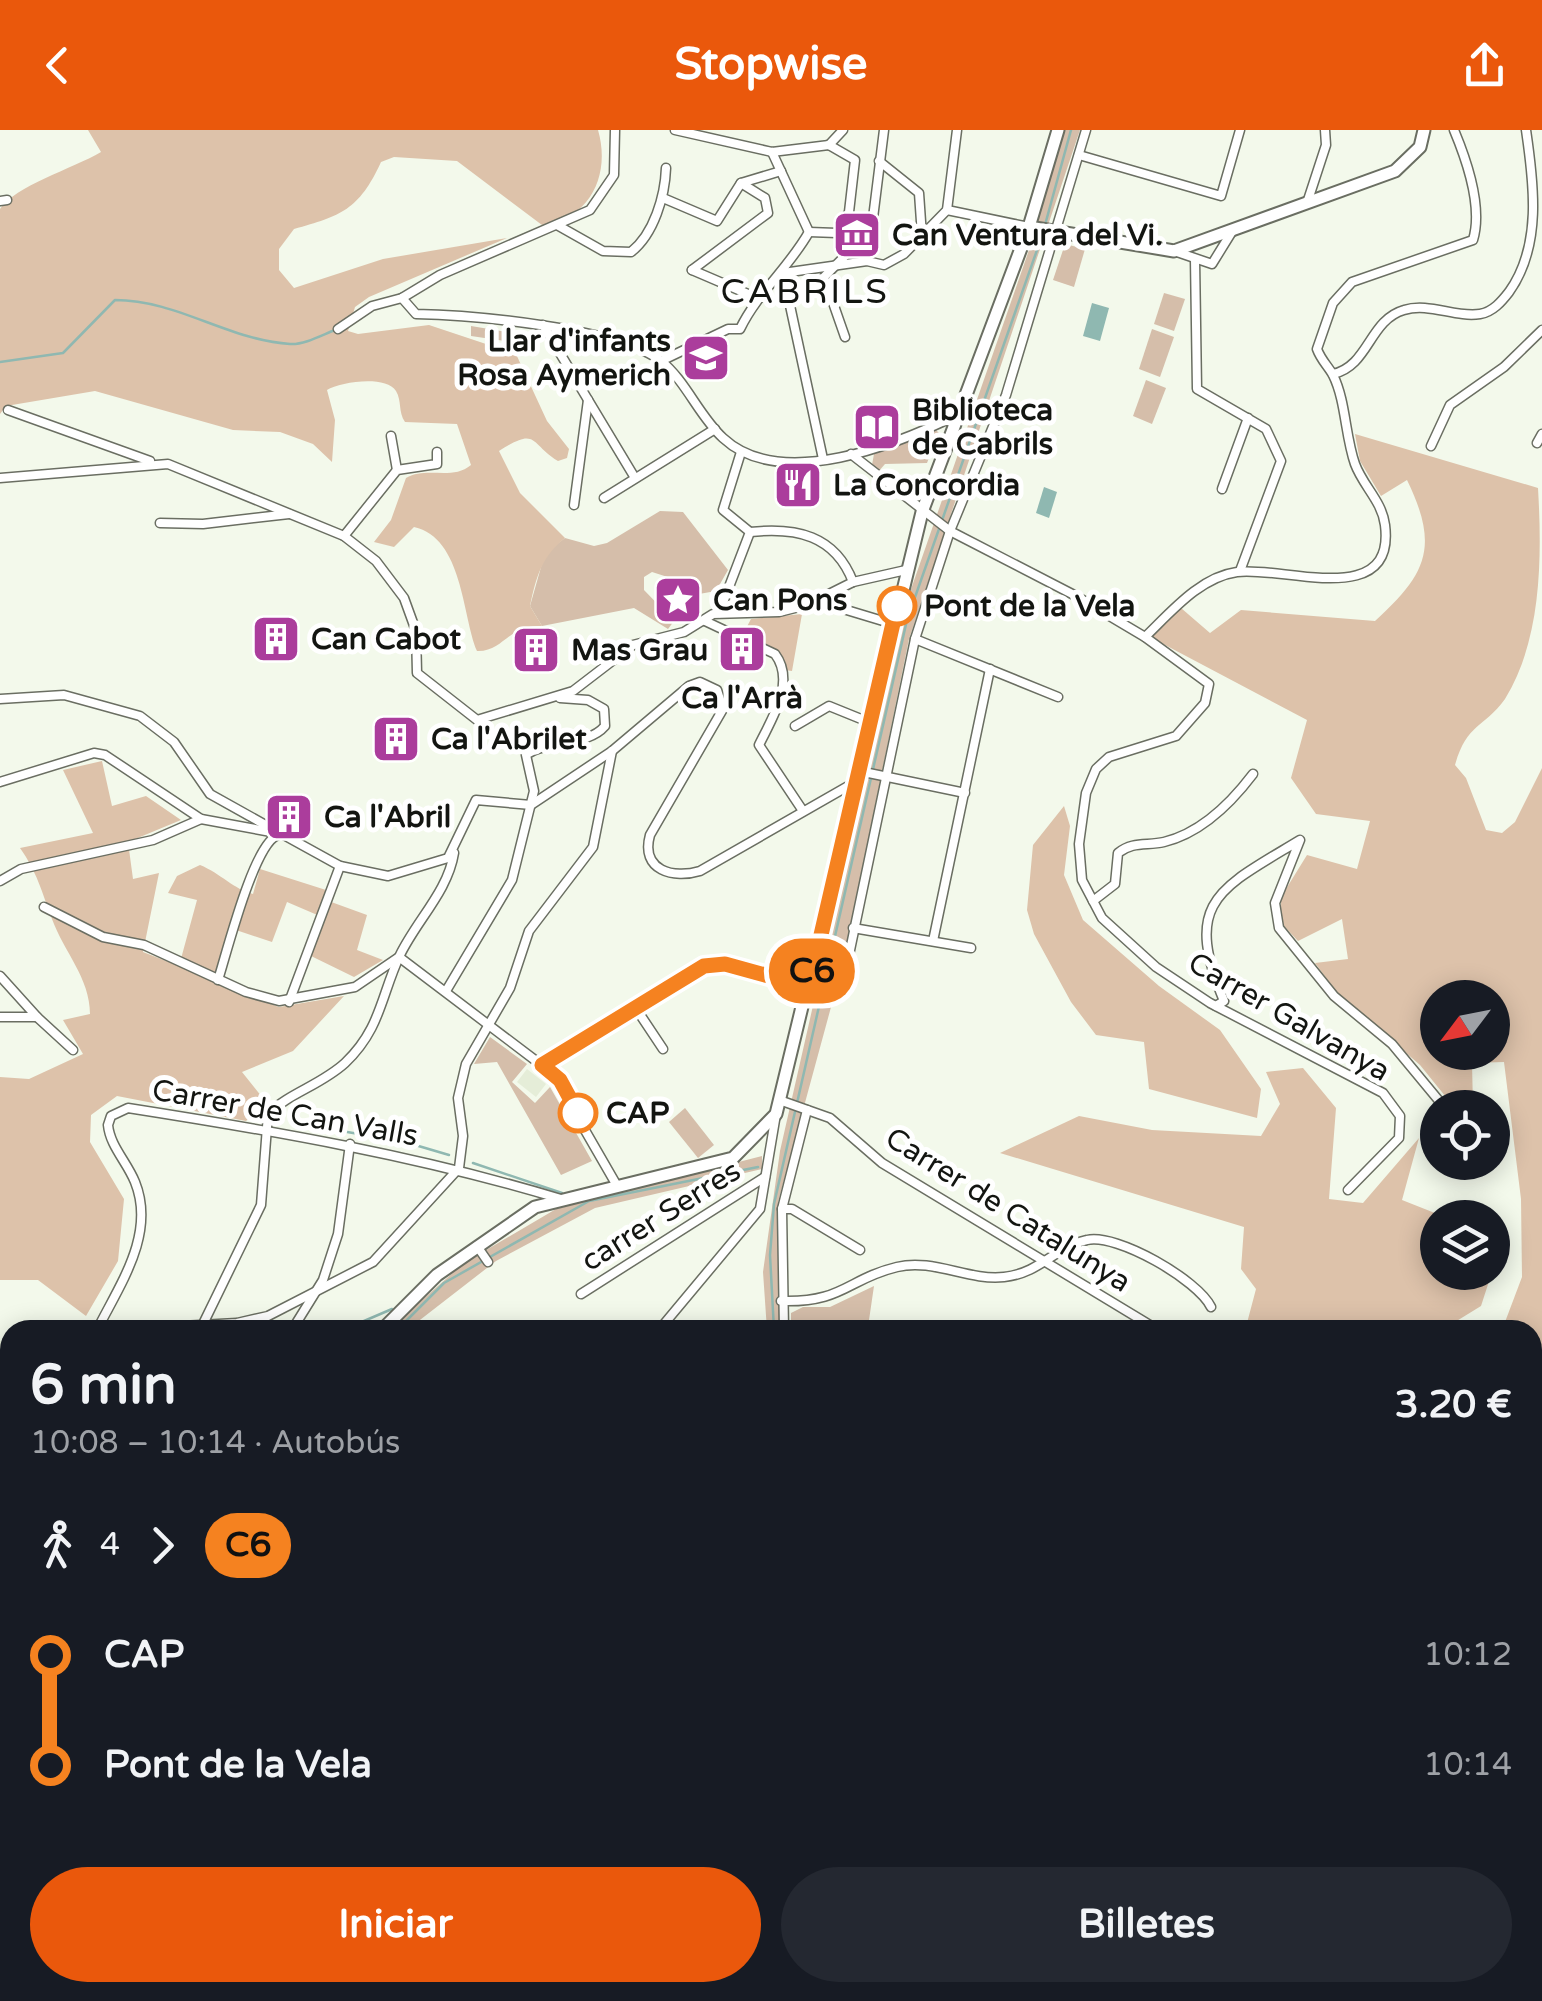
<!DOCTYPE html>
<html lang="es">
<meta charset="utf-8">
<style>
body{margin:0;font-family:"Varela Round",sans-serif;background:#242831;color:#f1f3f6;height:100vh;display:flex;flex-direction:column;font-size:38px;white-space:nowrap}
*{box-sizing:border-box;margin:0}
p{font-size:32px;color:#9ea1a6}
.icon{flex:none;width:55px;height:55px;fill:none;stroke:currentColor;stroke-width:2;stroke-linecap:round;stroke-linejoin:round}
.map{position:relative;flex:1;overflow:hidden}
.side{position:absolute;left:0px;top:1190px;width:1542px;height:682px;display:flex;flex-direction:column;background:#171b24;border-radius:30px 30px 0 0;box-shadow:0 5px 25px #0003}
.side>*{flex:none}
.badge{padding:0 20px;border-radius:32px;font-size:35px;line-height:65px}
.needle{width:65px;rotate:238deg}
.controls{position:absolute;left:1420px;top:850px;display:grid;gap:20px}
.controls a{display:grid;place-items:center;width:90px;height:90px;border-radius:50%;background:#171b24;box-shadow:0 5px 25px #0003;font-size:50px}
.map>.badge{position:absolute;translate:-50% -50%;box-shadow:0 0 0 5px #fff}
.legs{display:flex;align-items:center;gap:15px;height:110px;padding:0 30px;font-size:32px}
.legs p{margin-inline-start:auto}
.summary{display:flex;align-items:center;justify-content:space-between;height:170px;padding:0 30px}
h1{font-size:55px;font-weight:800;line-height:75px}
.cta{display:flex;gap:20px;margin-top:auto;padding:20px 30px}
.cta a{flex:1;height:115px;border-radius:60px;background:#ea580c;color:#fff;font-size:40px;font-weight:800;line-height:115px;text-align:center}
.cta a+a{background:#242831;color:#f1f3f6}
ul{padding:0 30px;list-style:none}
li{display:flex;align-items:center;gap:35px;height:110px;font-size:38px}
li i{display:grid;place-items:center;width:15px;height:100%;margin:0 12px;background:currentColor}
li i::after{content:'';width:25px;height:25px;margin:-12px;border:8px solid;border-radius:50%;background:#171b24}
li p{margin-inline-start:auto}
li:first-child i{background:linear-gradient(#0000 50%,currentColor 0)}
li:last-child i{background:linear-gradient(currentColor 50%,#0000 0)}
header{display:flex;justify-content:space-between;align-items:center;height:130px;padding:0 30px;background:#ea580c;color:#fff;font-size:45px;font-weight:800}
.map>svg:first-child{display:block}
</style>
<header><svg class="icon" aria-label="back" viewBox="0 0 24 24"><path d="M15 5l-7 7 7 7"/></svg>Stopwise<svg class="icon" aria-label="share" viewBox="0 0 24 24"><path d="M12 15V3M7 8l5-5 5 5M5 13v7h14v-7"/></svg></header>
<div class="map">
<svg width="1542" height="1871" viewBox="0 0 1542 1871">
<rect width="100%" height="100%" fill="#f3f9eb"/>
<g fill="#e5edd8">
<path d="M 527,939 L 546,954 L 536,967 L 517,952 Z"/>
<path d="M 10,1209 L 10,1267 L 0,1268 L 0,1211 Z"/>
</g>
<g fill="#d5beaa">
<path d="M 1063,0 L 1080,0 L 909,509 L 843,833 L 778,1072 L 782,1200 L 767,1200 L 763,1142 L 780,1021 L 901,488 L 1029,120 Z"/>
<path d="M 1065,114 L 1085,119 L 1074,157 L 1053,150 Z"/>
<path d="M 1164,163 L 1185,169 L 1174,201 L 1154,194 Z"/>
<path d="M 471,196 L 519,204 L 519,213 L 471,206 Z"/>
<path d="M 1152,199 L 1174,207 L 1160,247 L 1139,239 Z"/>
<path d="M 1146,250 L 1166,258 L 1152,294 L 1133,286 Z"/>
<path d="M 936,300 L 943,307 L 935,312 L 927,333 L 885,334 L 878,342 L 872,335 L 874,324 Z"/>
<path d="M 660,381 L 683,382 L 728,440 L 716,461 L 699,464 L 677,450 L 652,442 L 644,447 L 644,460 L 674,491 L 668,499 L 634,478 L 542,496 L 530,476 L 545,423 L 565,408 L 594,416 L 607,413 Z"/>
<path d="M 490,907 L 527,934 L 512,952 L 535,973 L 550,957 L 592,1031 L 561,1045 L 497,932 L 474,934 Z"/>
<path d="M 685,978 L 714,1015 L 698,1028 L 669,992 Z"/>
<path d="M 762,1026 L 762,1039 L 595,1078 L 496,1131 L 407,1200 L 388,1200 L 464,1133 L 556,1079 Z"/>
<path d="M 874,1156 L 869,1190 L 937,1194 L 935,1200 L 791,1200 L 791,1183 L 803,1177 L 830,1177 Z"/>
<path d="M 10,1524 L 10,1657 L 0,1659 L 0,1530 Z"/>
<path d="M 811,1862 L 858,1862 L 858,1863 L 857,1871 L 809,1871 Z"/>
</g>
<g fill="#ddc2aa" fill-rule="evenodd">
<path d="M 88,0 L 598,0 C 611,45 590,89 542,95 L 457,31 L 394,27 L 381,32 C 359,80 341,86 294,99 L 279,119 L 279,140 L 294,158 L 383,129 L 507,108 L 369,167 L 355,177 L 348,201 L 358,204 L 429,195 L 516,224 L 547,291 L 569,319 L 567,328 L 558,331 C 529,313 538,296 499,321 L 520,363 L 565,408 C 542,426 536,447 530,476 L 542,496 C 508,494 504,522 477,521 C 462,485 463,408 414,397 L 394,417 L 374,412 L 391,390 L 406,348 C 427,336 452,351 471,335 L 457,294 L 405,292 C 398,282 402,271 396,261 C 386,245 340,252 327,260 L 335,290 L 332,332 L 313,314 L 280,302 L 233,300 L 95,261 L 6,276 L 0,284 L 0,79 C 15,56 72,39 101,22 Z"/>
<path d="M 1355,304 L 1538,358 C 1542,427 1542,509 1505,569 C 1483,599 1467,593 1455,635 L 1466,648 L 1486,700 L 1502,703 L 1515,692 L 1542,638 L 1542,1577 L 1533,1589 L 1532,1200 L 1502,1200 L 1522,1147 L 1521,1069 L 1504,932 L 1472,933 L 1473,977 L 1454,977 L 1420,935 L 1338,864 L 1315,833 L 1348,829 L 1342,789 L 1298,811 L 1281,793 L 1281,767 L 1307,725 L 1357,739 L 1370,691 L 1316,684 L 1291,648 L 1307,590 L 1150,507 L 1181,478 L 1210,503 L 1241,480 L 1375,491 C 1428,443 1439,416 1407,350 L 1381,366 L 1360,331 ZM 1438,868 L 1492,868 L 1492,922 L 1438,922 Z"/>
<path d="M 802,484 L 792,541 L 784,540 L 776,521 L 743,504 L 751,489 Z"/>
<path d="M 102,631 L 112,676 L 146,666 L 181,690 L 128,712 L 133,749 L 159,743 L 143,822 L 179,836 L 197,770 L 168,763 L 177,746 L 200,735 C 220,743 235,760 253,764 L 260,739 L 326,760 L 323,769 L 367,785 L 357,820 L 383,830 L 354,847 L 311,826 L 322,787 L 287,772 L 272,812 L 230,798 L 215,853 L 279,877 L 344,866 L 293,921 L 242,942 L 266,972 L 246,991 L 117,966 L 91,985 L 90,1012 L 124,1069 L 118,1131 L 86,1186 L 38,1150 L 0,1150 L 0,947 L 29,949 L 83,924 L 63,890 L 90,884 C 90,848 64,822 52,789 C 42,762 37,742 20,718 L 93,703 L 63,640 Z"/>
<path d="M 1064,676 L 1070,696 L 1064,745 L 1083,790 L 1159,856 L 1220,900 L 1261,959 L 1257,988 L 1149,959 L 1144,912 L 1096,905 L 1071,872 L 1034,804 L 1027,780 L 1033,715 Z"/>
<path d="M 1303,938 L 1336,978 L 1329,1069 L 1363,1073 L 1419,1008 L 1402,1070 L 1445,1087 L 1438,1088 L 1438,1142 L 1492,1142 L 1481,1176 L 1442,1200 L 1198,1200 L 1204,1190 L 1247,1193 L 1256,1159 L 1241,1139 L 1244,1097 L 1000,1023 L 1079,986 L 1152,1000 L 1261,1006 L 1280,974 L 1266,942 Z"/>
<path d="M 0,1319 L 10,1319 L 10,1488 L 0,1495 Z"/>
<path d="M 1542,1653 L 1542,1871 L 1523,1871 L 1518,1863 L 1532,1862 L 1533,1657 Z"/>
<path d="M 10,1657 L 10,1862 L 811,1863 L 809,1871 L 0,1871 L 0,1659 Z"/>
<path d="M 995,1863 L 1455,1862 L 1461,1871 L 987,1871 Z"/>
</g>
<g fill="#8fb8b1">
<path d="M 1092,173 L 1109,178 L 1100,211 L 1083,206 Z"/>
<path d="M 1044,357 L 1057,362 L 1049,388 L 1036,383 Z"/>
</g>
<g fill="none" stroke-linecap="round" stroke-linejoin="round">
<g stroke="#8fb8b1" stroke-width="2.5">
<path d="M 1045,95 L 1071,0"/>
<path d="M 0,232 L 63,223 L 115,170 C 177,170 228,210 290,214 C 304,215 322,205 335,200"/>
<path d="M 301,994 L 405,1012 L 449,1025"/>
<path d="M 473,1033 L 562,1063"/>
<path d="M 343,1200 L 392,1179"/>
<path d="M 397,1200 L 444,1153 L 589,1071 L 758,1037"/>
<path d="M 774,1200 L 770,1125 L 774,1074 L 907,490 L 1043,103"/>
<path d="M 0,1277 L 10,1277"/>
<path d="M 0,1402 L 4,1385"/>
<path d="M 0,1685 L 10,1680"/>
<path d="M 1040,1862 L 1044,1871"/>
<path d="M 1078,1862 L 1083,1871"/>
<path d="M 1146,1862 L 1148,1871"/>
<path d="M 114,1871 L 120,1862"/>
<path d="M 645,1871 L 648,1862"/>
<path d="M 993,1871 L 1001,1862"/>
</g>
<g stroke="#6a6e62" stroke-width="11">
<g id="street">
<path d="M 675,0 L 772,22 L 829,15"/>
<path d="M 829,15 L 843,0"/>
<path d="M 772,22 L 809,102"/>
<path d="M 1079,25 L 1221,66 L 1240,0"/>
<path d="M 879,31 L 919,63 L 922,106"/>
<path d="M 663,68 L 717,91 L 741,53 L 781,41"/>
<path d="M 1308,70 L 1326,15 L 1325,0"/>
<path d="M 0,71 L 7,70"/>
<path d="M 947,80 L 1029,97"/>
<path d="M 557,95 L 603,121 L 631,122 C 654,104 665,66 666,38"/>
<path d="M 809,102 L 837,103 L 849,82 L 855,30 L 829,15"/>
<path d="M 1174,121 L 1212,134 L 1233,100"/>
<path d="M 1195,129 L 1197,259 L 1266,299 L 1281,331 L 1240,441"/>
<path d="M 692,140 L 768,83 L 765,68 L 741,53"/>
<path d="M 692,140 L 755,167"/>
<path d="M 783,143 L 867,131 L 884,135 L 904,124 L 947,80 L 957,0"/>
<path d="M 783,143 L 823,329"/>
<path d="M 402,168 L 416,184 C 471,185 619,198 661,231 C 686,251 699,286 723,308 C 781,362 898,314 959,284"/>
<path d="M 543,195 L 635,348"/>
<path d="M 338,199 L 372,176 L 402,168 L 440,145 L 590,80 L 614,45 L 615,0"/>
<path d="M 845,207 L 824,147 L 849,122 L 870,112 L 884,0"/>
<path d="M 661,231 L 728,199 L 740,199 C 758,162 788,139 809,102"/>
<path d="M 1333,244 C 1369,236 1369,190 1404,180 C 1429,172 1455,188 1480,184 C 1493,182 1502,171 1509,162 C 1542,116 1534,54 1526,0"/>
<path d="M 8,280 L 150,331"/>
<path d="M 391,306 L 397,340"/>
<path d="M 1537,313 L 1542,304"/>
<path d="M 1431,316 L 1450,275 L 1504,237 L 1542,200"/>
<path d="M 851,324 L 950,401 L 1076,466 L 1145,507 L 1209,554 L 1205,573 L 1176,606 L 1109,627 L 1096,639 L 1086,663 L 1079,714 L 1082,750 L 1102,788 L 1156,837 L 1210,873 L 1383,963 L 1400,986 L 1399,1008 L 1348,1060"/>
<path d="M 0,348 L 168,334 L 344,406 L 376,431 L 404,468 L 416,501 L 417,543 L 477,590 L 573,561 L 633,515 L 684,502 L 713,484 L 779,482 L 807,475 L 853,452 L 906,440"/>
<path d="M 1222,359 L 1248,288"/>
<path d="M 604,368 L 715,299"/>
<path d="M 574,375 L 588,270"/>
<path d="M 160,393 L 203,394 L 289,384"/>
<path d="M 750,402 C 796,397 835,405 853,452"/>
<path d="M 344,406 L 397,340 L 437,334 L 437,322"/>
<path d="M 826,465 L 830,475 L 893,494"/>
<path d="M 719,483 L 750,402 L 723,380 L 741,322"/>
<path d="M 705,491 L 775,524 C 796,552 772,588 759,615 L 803,681"/>
<path d="M 1145,507 C 1171,482 1200,447 1237,442 C 1280,435 1396,481 1385,395 C 1382,371 1363,356 1355,334 C 1345,306 1346,271 1333,245 C 1328,236 1321,230 1317,219 L 1333,173 L 1352,152 L 1473,110 C 1483,77 1467,31 1454,0"/>
<path d="M 915,509 L 1058,567"/>
<path d="M 0,569 L 64,565 L 140,586 L 174,612 L 210,664 L 278,702"/>
<path d="M 795,596 L 829,576 L 871,593"/>
<path d="M 859,641 L 965,663"/>
<path d="M 0,652 L 94,623 L 105,625 L 201,689 L 282,704 L 340,736 L 388,746 L 448,728 L 476,670 L 531,675 L 612,621 L 689,556 L 700,552 L 717,560 L 723,579 L 650,705 C 640,741 674,749 700,741 L 857,651"/>
<path d="M 0,751 L 21,739 L 153,710 L 201,689"/>
<path d="M 1093,771 L 1115,754 L 1118,723 C 1133,711 1147,716 1164,712 C 1201,703 1231,673 1253,644"/>
<path d="M 44,777 L 103,807 L 144,815 L 246,862 L 279,871 L 355,857 L 399,827 L 552,943 L 616,1054"/>
<path d="M 853,798 L 971,818"/>
<path d="M 933,811 L 990,539"/>
<path d="M 849,825 L 915,509 L 950,401 L 1006,265 L 1086,0"/>
<path d="M 0,846 L 37,887 L 0,887"/>
<path d="M 218,850 C 227,822 254,713 278,705"/>
<path d="M 446,861 L 512,750 L 534,661 L 526,625 C 549,609 587,617 605,596 L 604,579 L 588,570 L 560,568"/>
<path d="M 289,872 L 340,736"/>
<path d="M 1216,876 L 1224,871 C 1182,771 1219,759 1300,710 L 1275,773 L 1279,798 L 1334,866 L 1392,914 L 1445,978"/>
<path d="M 635,877 L 663,919"/>
<path d="M 37,887 L 73,920"/>
<path d="M 542,935 L 714,833 L 809,857"/>
<path d="M 782,971 L 830,988 L 882,1033 L 1158,1200"/>
<path d="M 782,1079 L 792,1079 L 860,1120"/>
<path d="M 477,1116 L 488,1132"/>
<path d="M 581,1164 L 765,1047"/>
<path d="M 781,1171 C 843,1173 847,1149 897,1137 C 933,1128 968,1151 1004,1147 C 1041,1143 1056,1116 1087,1110 C 1117,1103 1198,1150 1211,1177"/>
<path d="M 204,1192 L 261,1075 L 268,984 C 289,963 321,955 345,933 C 381,899 381,865 400,825 C 417,790 448,761 454,723"/>
<path d="M 97,1200 C 120,1154 156,1104 135,1052 C 127,1032 110,1016 108,995 L 111,986 L 128,978 C 275,1001 419,1026 561,1069"/>
<path d="M 108,1200 L 237,1193 L 268,1186 L 373,1132 L 459,1038 L 463,1006 L 458,968 L 466,934 L 510,858 L 529,801 L 593,717 L 612,621"/>
<path d="M 292,1200 L 323,1150 L 338,1104 L 350,1014"/>
<path d="M 659,1200 L 760,1079 L 776,984"/>
<path d="M 784,1200 L 782,1079 L 807,980"/>
<path d="M 0,1261 L 10,1260"/>
<path d="M 0,1504 L 10,1500"/>
</g>
</g>
<g stroke="#6a6e62" stroke-width="15">
<g id="secondary">
<path d="M 1029,97 L 1174,121 L 1395,41 L 1420,17 L 1424,0"/>
<path d="M 382,1200 L 437,1145 L 535,1077 L 733,1028 L 776,984 L 922,382 L 1029,97 L 1058,0"/>
</g>
</g>
<use href="#street" stroke="#fff" stroke-width="8"/>
<use href="#secondary" stroke="#fff" stroke-width="11"/>
</g>
<g fill="none" stroke-linecap="round" stroke-linejoin="round">
<g stroke="#fff" stroke-width="22">
<path id="line-1" d="M 578,983 L 560,950 L 542,935 L 704,836 L 725,834 L 809,857 L 897,476"/>
</g>
<use href="#line-1" stroke="#f58220" stroke-width="15"/>
</g>
<defs>
<g id="museum-square" transform="scale(2.5)"><rect x="-9" y="-9" width="18" height="18" rx="4" fill="#ab3d9c" stroke="#fff"/><path d="M0-6L6-3V-2H-6V-3ZM-5-1h2V3h-2ZM-1-1h2V3h-2ZM3-1h2V3H3ZM-6 4H6V6H-6Z" fill="#fff"/></g>
<g id="school-square" transform="scale(2.5)"><rect x="-9" y="-9" width="18" height="18" rx="4" fill="#ab3d9c" stroke="#fff"/><path d="M0-5L7-2L0 1L-7-2ZM-4 1L0 2.5L4 1V4Q0 6-4 4Z" fill="#fff"/></g>
<g id="library-square" transform="scale(2.5)"><rect x="-9" y="-9" width="18" height="18" rx="4" fill="#ab3d9c" stroke="#fff"/><path d="M-6-4Q-3-5.5-.7-3.5V5Q-3 3-6 4ZM6-4Q3-5.5 .7-3.5V5Q3 3 6 4Z" fill="#fff"/></g>
<g id="restaurant-square" transform="scale(2.5)"><rect x="-9" y="-9" width="18" height="18" rx="4" fill="#ab3d9c" stroke="#fff"/><path d="M-5-6h1v4h1v-4h1v4h1v-4h1v5L-1.5 .5V6h-2V.5L-5-1ZM5-6V6H3V1.5H1.5Q1.5-4 5-6Z" fill="#fff"/></g>
<g id="sight-square" transform="scale(2.5)"><rect x="-9" y="-9" width="18" height="18" rx="4" fill="#ab3d9c" stroke="#fff"/><path d="M0-6L1.8-2.2L6-1.7L2.9 1.2L3.7 5.4L0 3.3L-3.7 5.4L-2.9 1.2L-6-1.7L-1.8-2.2Z" fill="#fff"/></g>
<g id="building-square" transform="scale(2.5)"><rect x="-9" y="-9" width="18" height="18" rx="4" fill="#ab3d9c" stroke="#fff"/><path d="M-4-6H4V6H1V3H-1V6H-4ZM-2.5-4.3h1.7v1.8h-1.7ZM.8-4.3h1.7v1.8H.8ZM-2.5-1h1.7V.8h-1.7ZM.8-1h1.7V.8H.8Z" fill="#fff"/></g>
</defs>
<g fill-rule="evenodd">
<use href="#museum-square" x="857" y="105"/>
<use href="#school-square" x="706" y="228"/>
<use href="#library-square" x="877" y="297"/>
<use href="#restaurant-square" x="798" y="355"/>
<use href="#sight-square" x="678" y="470"/>
<use href="#building-square" x="276" y="509"/>
<use href="#building-square" x="742" y="519"/>
<use href="#building-square" x="536" y="520"/>
<use href="#building-square" x="396" y="609"/>
<use href="#building-square" x="289" y="687"/>
</g>
<g fill="#fff" stroke="#f58220" stroke-width="5">
<circle cx="897" cy="476" r="18"/>
<circle cx="578" cy="983" r="18"/>
</g>
<g text-anchor="middle" dominant-baseline="central" stroke-width="10" stroke-linejoin="round" paint-order="stroke">
<g font-size="30" font-weight="bold" fill="#131511" stroke="#fff" text-anchor="start">
<text x="892" y="105">Can Ventura del Vi.</text>
<text x="671" y="211" text-anchor="end">Llar d'infants<tspan x="671" dy="34">Rosa Aymerich</tspan></text>
<text x="912" y="280">Biblioteca<tspan x="912" dy="34">de Cabrils</tspan></text>
<text x="833" y="355">La Concordia</text>
<text x="713" y="470">Can Pons</text>
<text x="311" y="509">Can Cabot</text>
<text x="571" y="520">Mas Grau</text>
<text x="742" y="568" text-anchor="middle">Ca l'Arrà</text>
<text x="431" y="609">Ca l'Abrilet</text>
<text x="324" y="687">Ca l'Abril</text>
</g>
<g font-size="30" font-weight="bold" fill="#131511" stroke="#fff" text-anchor="start">
<text x="924" y="476">Pont de la Vela</text>
<text x="606" y="983">CAP</text>
</g>
<g font-size="30" fill="#131511" stroke="#fff">
<text transform="translate(1289 887) rotate(30)">Carrer Galvanya</text>
<text transform="translate(285 983) rotate(10)">Carrer de Can Valls</text>
<text transform="translate(1008 1080) rotate(32)">Carrer de Catalunya</text>
<text transform="translate(661 1086) rotate(-32)">carrer Serres</text>
</g>
<g font-size="35" letter-spacing="2.5" fill="#131511" stroke="#fff">
<text x="805" y="162">CABRILS</text>
</g>
</g>
</svg>
<div class="controls">
<a><svg class="needle" viewBox="-14 -14 28 28"><path d="M0-13l5 13h-10z" fill="#e53935"/><path d="M0 13l5-13h-10z" fill="#9ea1a6"/></svg></a>
<a><svg class="icon" aria-label="locate" viewBox="0 0 24 24"><circle cx="12" cy="12" r="6"/><path d="M12 2v4M12 18v4M2 12h4M18 12h4"/></svg></a>
<a><svg class="icon" aria-label="layers" viewBox="0 0 24 24"><path d="M12 4l9 5-9 5-9-5zM3 14l9 5 9-5"/></svg></a>
</div>
<b class="badge" style="left:812px;top:841px;background:#f58220;color:#111">C6</b>
<section class="side">
<div class="summary"><div><h1>6 min</h1><p>10:08 – 10:14 · Autobús</p></div><b>3.20 €</b></div>
<div class="legs"><svg class="icon" aria-label="walk" viewBox="0 0 24 24"><circle cx="13" cy="4" r="2"/><path d="M13 8l-2 6 4 7M11 14l-3 7M7 12l3-4h3l4 4"/></svg>4<svg class="icon" aria-label="forward" viewBox="0 0 24 24"><path d="M9 5l7 7-7 7"/></svg><b class="badge" style="background:#f58220;color:#111">C6</b></div>
<ul>
<li><i style="color:#f58220"></i><b>CAP</b><p>10:12</p></li>
<li><i style="color:#f58220"></i><b>Pont de la Vela</b><p>10:14</p></li>
</ul>
<div class="cta"><a>Iniciar</a><a>Billetes</a></div>
</section>
</div>
